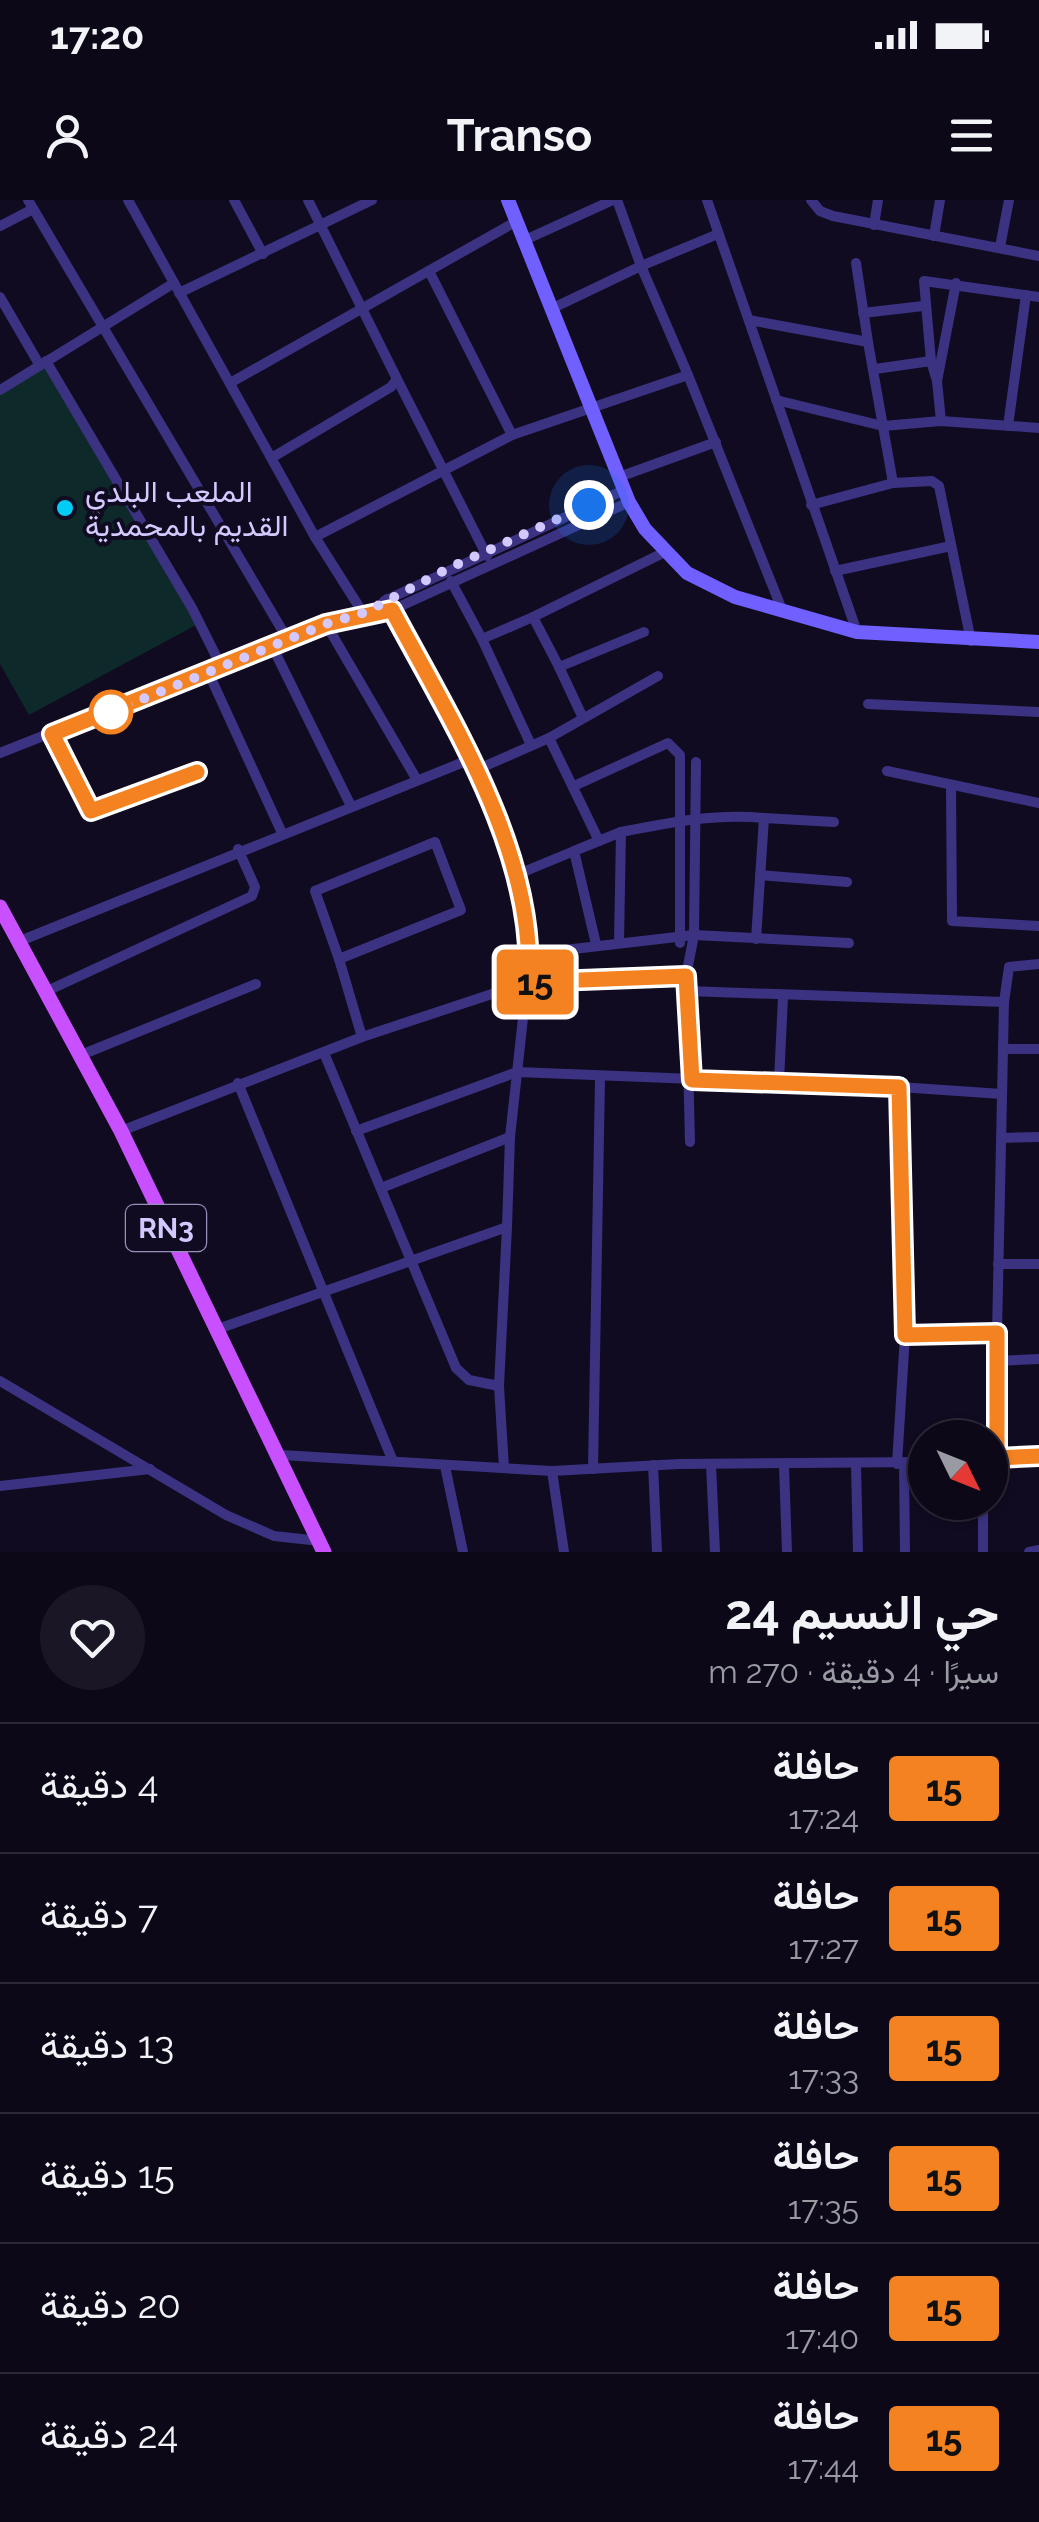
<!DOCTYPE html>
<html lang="ar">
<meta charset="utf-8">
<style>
body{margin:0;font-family:Raleway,Vazirmatn,sans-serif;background:#1a1625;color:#f1f3f6;direction:rtl;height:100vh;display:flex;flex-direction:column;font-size:38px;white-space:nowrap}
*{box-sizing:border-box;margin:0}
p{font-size:32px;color:#9a9aa2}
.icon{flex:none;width:55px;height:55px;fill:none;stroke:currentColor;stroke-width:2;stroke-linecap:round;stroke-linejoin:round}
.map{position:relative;height:1352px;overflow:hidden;direction:ltr}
.panel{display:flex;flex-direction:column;background:#0c0818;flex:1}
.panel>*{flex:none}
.badge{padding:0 20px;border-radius:8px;font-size:35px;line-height:65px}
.needle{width:65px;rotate:133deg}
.buttons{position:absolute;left:908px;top:1220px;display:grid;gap:20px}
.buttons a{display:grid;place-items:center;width:100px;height:100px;border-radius:50%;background:#0c0818;box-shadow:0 2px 8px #0004,0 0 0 2px #2c2937;font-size:50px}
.you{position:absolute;width:50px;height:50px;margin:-25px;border:8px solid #fff;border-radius:50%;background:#1a73e8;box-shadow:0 0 0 15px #1a73e833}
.map>.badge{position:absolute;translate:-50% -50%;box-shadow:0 0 0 5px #fff}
.round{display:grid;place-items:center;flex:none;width:105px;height:105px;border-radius:52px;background:#1a1625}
.overview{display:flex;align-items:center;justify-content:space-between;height:170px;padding:0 40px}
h1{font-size:48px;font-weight:700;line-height:75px}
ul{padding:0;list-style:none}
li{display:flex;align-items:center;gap:30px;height:130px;padding:0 40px;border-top:2px solid #2c2937}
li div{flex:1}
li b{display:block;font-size:38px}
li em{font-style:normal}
li .badge{min-width:110px;font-weight:700;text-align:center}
.status{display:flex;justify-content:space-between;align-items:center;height:70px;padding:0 50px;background:#0c0818;direction:ltr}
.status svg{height:28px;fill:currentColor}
header{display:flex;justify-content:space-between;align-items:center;height:130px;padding:0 40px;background:#0c0818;font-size:45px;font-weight:700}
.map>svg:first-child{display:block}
</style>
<div class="status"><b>17:20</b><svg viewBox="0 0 49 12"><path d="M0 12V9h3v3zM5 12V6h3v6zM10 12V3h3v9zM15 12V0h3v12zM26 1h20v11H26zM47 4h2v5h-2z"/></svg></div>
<header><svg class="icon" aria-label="menu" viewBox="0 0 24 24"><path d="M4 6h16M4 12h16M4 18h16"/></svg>Transo<svg class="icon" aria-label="person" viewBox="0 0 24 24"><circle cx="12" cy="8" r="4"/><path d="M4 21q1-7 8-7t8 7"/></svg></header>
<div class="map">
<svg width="1039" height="1352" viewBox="0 0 1039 1352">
<rect width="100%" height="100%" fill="#100b20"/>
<path fill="#0e292a" d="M 44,162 L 198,424 L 29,515 L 0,464 L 0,191 Z"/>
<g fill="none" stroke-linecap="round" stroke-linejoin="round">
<g stroke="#3b3282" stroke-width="10">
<path d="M 28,0 L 288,440"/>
<path d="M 128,0 L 315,337 L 363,413"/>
<path d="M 234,0 L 263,54"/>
<path d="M 617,0 L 641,66 L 718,34"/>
<path d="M 707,0 L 857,432"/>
<path d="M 811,0 L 820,11 L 833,16 L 1039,56"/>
<path d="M 874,25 L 878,0"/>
<path d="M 0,26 L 33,9"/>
<path d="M 934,36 L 940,0"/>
<path d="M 525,40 L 613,0"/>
<path d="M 1000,47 L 1009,0"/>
<path d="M 856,63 L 868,142"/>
<path d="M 179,93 L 372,0"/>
<path d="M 0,97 L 39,164"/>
<path d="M 551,109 L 641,66 L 688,175"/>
<path d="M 863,113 L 923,106"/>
<path d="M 749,120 L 868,142 L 893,283 L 932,281 L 939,286 L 971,441"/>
<path d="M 46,161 L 192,408 L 222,468"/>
<path d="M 875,169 L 931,161"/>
<path d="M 397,179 L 487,356"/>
<path d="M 937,181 L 931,161 L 924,81 L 1039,97"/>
<path d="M 230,183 L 517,21"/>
<path d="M 0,190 L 174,83"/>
<path d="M 776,200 L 883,226 L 941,221 L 1039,228"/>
<path d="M 941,221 L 937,181 L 956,83"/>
<path d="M 1008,226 L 1026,95"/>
<path d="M 512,235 L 688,175 L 783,412"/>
<path d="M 273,257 L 391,187 L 397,179 L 308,0"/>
<path d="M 619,277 L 716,242"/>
<path d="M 811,305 L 893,283"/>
<path d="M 315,337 L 512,235 L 429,71"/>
<path d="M 835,371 L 951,346"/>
<path d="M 451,381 L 482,439 L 533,417 L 559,467 L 644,432"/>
<path d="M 387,399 L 471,559 L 516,675 L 530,754"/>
<path d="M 384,401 L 624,290"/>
<path d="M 533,417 L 665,352"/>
<path d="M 326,424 L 417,580"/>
<path d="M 482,439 L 531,545"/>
<path d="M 272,446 L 351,606"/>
<path d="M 559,467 L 583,518"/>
<path d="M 209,474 L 282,633"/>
<path d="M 868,504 L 1039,512"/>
<path d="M 53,534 L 91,611 L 197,572"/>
<path d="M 549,538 L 658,476"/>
<path d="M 0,553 L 326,424 L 392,410 L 629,302"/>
<path d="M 476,570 L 549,538 L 599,641"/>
<path d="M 887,571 L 1039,603"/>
<path d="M 574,586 L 668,543 L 680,555 L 680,743"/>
<path d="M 951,587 L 952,721 L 1039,726"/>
<path d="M 764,618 L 834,622"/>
<path d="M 435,642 L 461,710 L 339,759 L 315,691 Z"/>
<path d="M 516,675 L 574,651"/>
<path d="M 760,675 L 847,682"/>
<path d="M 20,741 L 471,559"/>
<path d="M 619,742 L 621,632 C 667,623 716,613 764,618 L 756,739"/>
<path d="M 596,744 L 574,651 L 621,632"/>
<path d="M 339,759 L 362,837"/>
<path d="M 47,791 L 252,696 L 255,687 L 238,649"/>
<path d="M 1004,802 L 1009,767 L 1039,764"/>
<path d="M 1003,849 L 1039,849"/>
<path d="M 324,853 L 456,1168 L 469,1180 L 499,1186"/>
<path d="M 81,855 L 256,784"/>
<path d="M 779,881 L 783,797"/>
<path d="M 238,883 L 392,1259"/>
<path d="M 899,887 L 1002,894"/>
<path d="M 121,931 L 362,837 L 528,782 L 686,776"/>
<path d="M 356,931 L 517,872 L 899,887 L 905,1135 L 997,1133 L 1004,802 L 687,791"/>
<path d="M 1001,938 L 1039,937"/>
<path d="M 690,942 L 686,776 L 694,735 L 696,562"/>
<path d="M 381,988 L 510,937"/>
<path d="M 998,1064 L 1039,1064"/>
<path d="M 215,1130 L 507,1027 L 510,937 L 530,754 L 694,735 L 849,743"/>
<path d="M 996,1161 L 1039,1159"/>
<path d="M 0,1181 L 226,1315 L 274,1336 L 320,1341"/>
<path d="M 281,1255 L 552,1271 L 679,1264 L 925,1262"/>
<path d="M 997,1258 L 997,1133"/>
<path d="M 991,1259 L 1039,1256"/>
<path d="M 904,1263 L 905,1352"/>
<path d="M 711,1264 L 715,1352"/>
<path d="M 897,1264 L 905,1135"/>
<path d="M 653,1265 L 657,1352"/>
<path d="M 856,1265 L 858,1352"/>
<path d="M 445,1266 L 463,1352"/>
<path d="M 784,1266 L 787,1352"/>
<path d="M 504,1268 L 499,1186 L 507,1027"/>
<path d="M 593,1269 L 600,879"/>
<path d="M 552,1271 L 564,1352"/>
<path d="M 0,1286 L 150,1269"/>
<path d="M 983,1302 L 983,1352"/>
<path d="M 1029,1352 L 1039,1350"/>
</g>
<path stroke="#6f60ff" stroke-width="14" d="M 508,0 L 629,302 L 645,329 L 687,373 L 735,397 L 857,432 L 1039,442"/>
<path stroke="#c950ff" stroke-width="15" d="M 0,707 L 121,931 L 324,1352"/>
</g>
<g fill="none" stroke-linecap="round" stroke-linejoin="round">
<g stroke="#fff" stroke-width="22">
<path id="line" d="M 197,572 L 91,611 L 52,534 L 326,424 L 392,410 C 450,519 537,654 528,782 L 686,776 L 692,880 L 899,887 L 905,1135 L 997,1133 L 997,1258 L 1039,1256"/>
</g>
<use href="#line" stroke="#f58220" stroke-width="15"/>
<path stroke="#d3c9ff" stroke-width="10" stroke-dasharray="0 18" d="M 111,512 L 326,424 L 366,412 L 449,368 L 589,305"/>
</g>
<circle fill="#00ccf4" stroke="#100b20" stroke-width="4" cx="65" cy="308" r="10"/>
<circle fill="#fff" stroke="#f58220" stroke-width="5" cx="111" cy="512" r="20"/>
<g text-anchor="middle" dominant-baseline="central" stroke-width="8" stroke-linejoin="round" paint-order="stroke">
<rect fill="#100b20" stroke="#9890bc" stroke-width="2.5" x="126" y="1005" width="80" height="46" rx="8"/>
<g font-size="28" font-weight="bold" fill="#d3c9ff">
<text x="166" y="1028">RN3</text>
</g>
<g font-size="30" fill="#d3c9ff" stroke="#100b20" text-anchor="start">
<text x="85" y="291">الملعب البلدي<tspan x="85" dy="34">القديم بالمحمدية</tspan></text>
</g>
</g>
</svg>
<div class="buttons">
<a><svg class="needle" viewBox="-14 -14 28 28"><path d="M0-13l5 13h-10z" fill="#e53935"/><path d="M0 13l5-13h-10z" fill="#9a9aa2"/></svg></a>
</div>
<div class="you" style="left:589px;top:305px"></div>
<b class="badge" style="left:535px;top:782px;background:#f58220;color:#111">15</b>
</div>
<section class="panel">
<div class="overview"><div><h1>حي النسيم 24</h1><p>سيرًا · 4 دقيقة · 270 m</p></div><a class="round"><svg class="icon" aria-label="heart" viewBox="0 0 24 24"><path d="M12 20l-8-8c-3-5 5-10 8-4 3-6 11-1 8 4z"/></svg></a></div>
<ul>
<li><span class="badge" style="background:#f58220;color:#111">15</span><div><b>حافلة</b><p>17:24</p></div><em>4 دقيقة</em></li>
<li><span class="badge" style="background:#f58220;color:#111">15</span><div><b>حافلة</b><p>17:27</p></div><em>7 دقيقة</em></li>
<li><span class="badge" style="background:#f58220;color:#111">15</span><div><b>حافلة</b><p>17:33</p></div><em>13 دقيقة</em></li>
<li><span class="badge" style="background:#f58220;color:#111">15</span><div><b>حافلة</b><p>17:35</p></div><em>15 دقيقة</em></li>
<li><span class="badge" style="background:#f58220;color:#111">15</span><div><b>حافلة</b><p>17:40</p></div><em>20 دقيقة</em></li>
<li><span class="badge" style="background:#f58220;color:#111">15</span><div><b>حافلة</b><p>17:44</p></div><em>24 دقيقة</em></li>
</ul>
</section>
